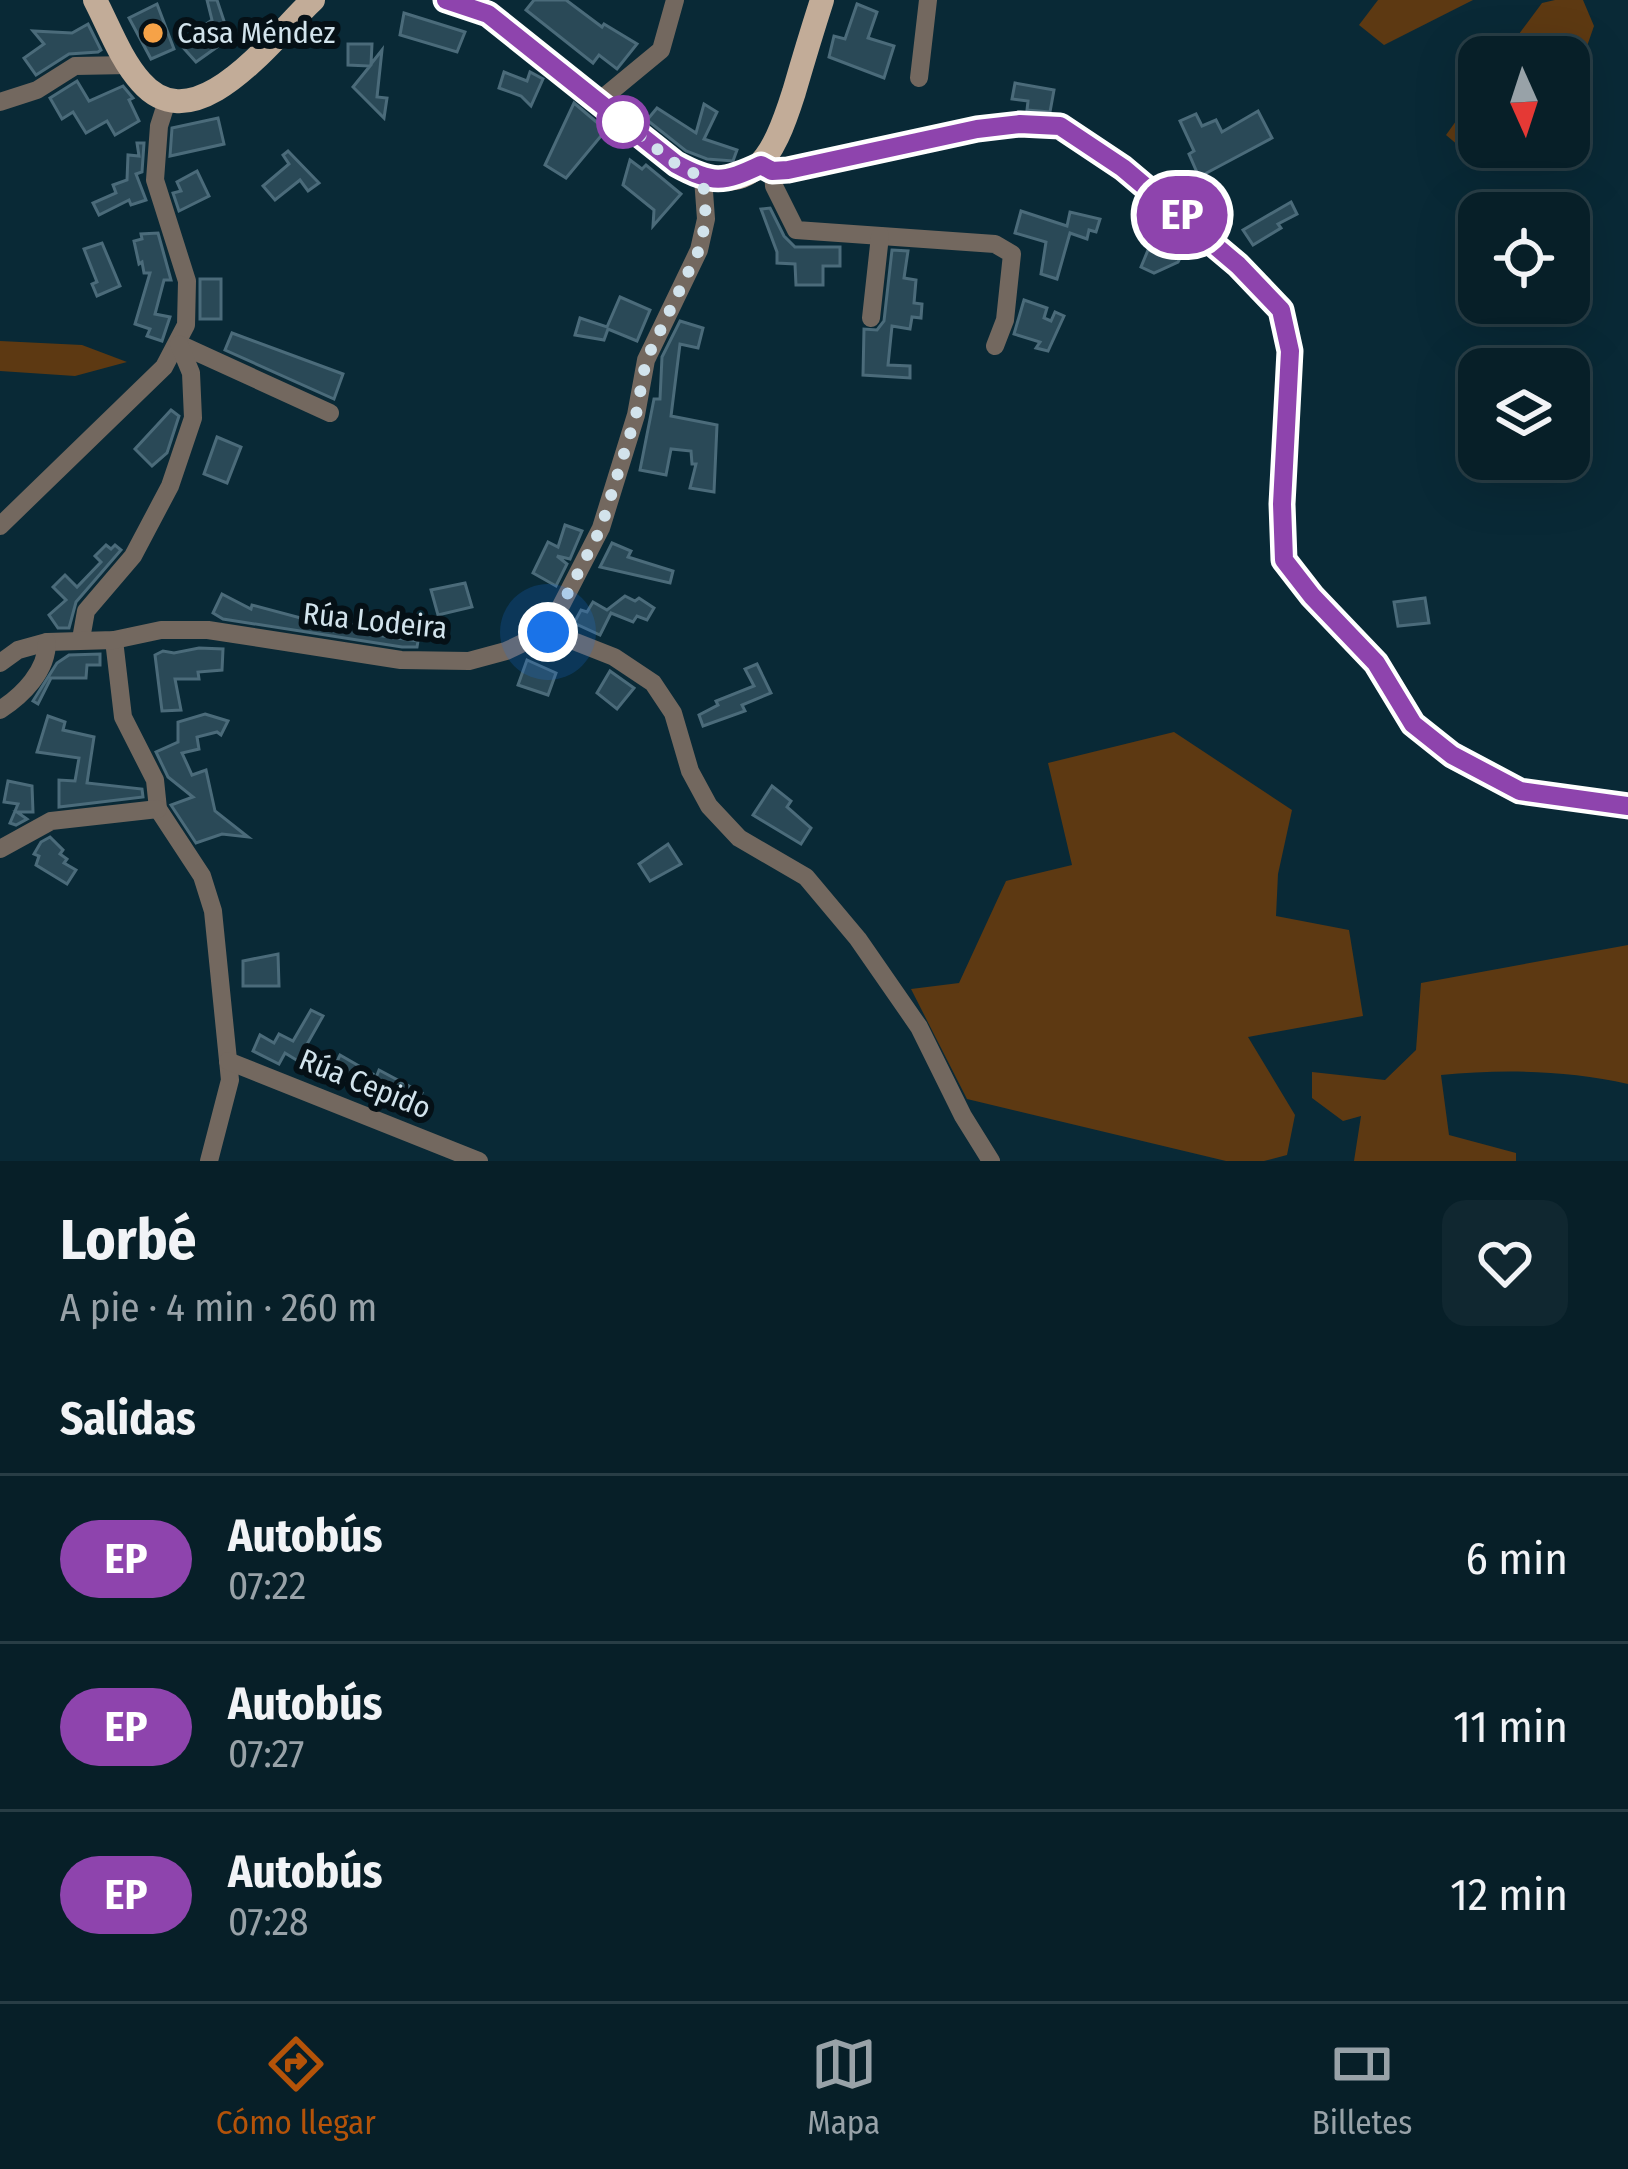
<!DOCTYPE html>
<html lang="es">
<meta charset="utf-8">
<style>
body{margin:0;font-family:"Fira Sans Condensed",sans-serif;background:#102730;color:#f1f3f6;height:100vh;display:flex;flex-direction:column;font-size:45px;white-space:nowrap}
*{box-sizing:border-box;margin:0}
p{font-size:39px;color:#98a2a8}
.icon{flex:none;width:66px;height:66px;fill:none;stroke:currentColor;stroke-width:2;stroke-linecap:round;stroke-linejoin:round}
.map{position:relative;height:1161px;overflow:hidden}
.side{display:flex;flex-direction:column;background:#071f28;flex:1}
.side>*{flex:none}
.badge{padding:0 24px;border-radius:39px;font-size:42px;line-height:78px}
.needle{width:78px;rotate:177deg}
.fabs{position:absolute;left:1458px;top:36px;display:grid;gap:24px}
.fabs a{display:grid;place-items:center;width:132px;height:132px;border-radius:24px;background:#071f28;box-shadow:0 12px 48px #0002,0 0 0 3px #283d45;font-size:60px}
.you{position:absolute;width:60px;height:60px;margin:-30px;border:9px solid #fff;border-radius:50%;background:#1a73e8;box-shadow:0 0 0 18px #1a73e833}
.map>.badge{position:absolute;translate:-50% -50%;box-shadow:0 0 0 6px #fff}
h2{padding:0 60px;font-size:45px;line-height:108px}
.round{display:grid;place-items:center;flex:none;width:126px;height:126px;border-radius:24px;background:#102730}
.head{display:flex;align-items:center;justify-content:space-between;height:204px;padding:0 60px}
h1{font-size:57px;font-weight:700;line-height:90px}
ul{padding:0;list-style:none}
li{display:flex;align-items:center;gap:36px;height:168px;padding:0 60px;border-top:3px solid #283d45}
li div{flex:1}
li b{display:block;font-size:45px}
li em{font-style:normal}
li .badge{min-width:132px;font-weight:700;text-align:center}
.menu{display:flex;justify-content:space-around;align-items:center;height:168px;border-top:3px solid #283d45;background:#071f28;font-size:33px;color:#98a2a8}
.menu a{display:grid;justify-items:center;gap:6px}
.menu .active{color:#b45309}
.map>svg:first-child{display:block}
</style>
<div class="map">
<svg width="1628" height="1161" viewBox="0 0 1628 1161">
<rect width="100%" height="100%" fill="#092936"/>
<g fill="#5d3912">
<path d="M 1378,0 L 1473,0 L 1384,45 L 1359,25 Z"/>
<path d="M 1555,0 L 1583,0 L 1594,26 L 1569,98 L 1569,57 L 1502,57 L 1542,3 Z"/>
<path d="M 1479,89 L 1479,147 L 1510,147 L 1485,168 L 1446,135 Z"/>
<path d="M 0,341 L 82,345 L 127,362 L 75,376 L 0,371 Z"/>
<path d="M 1174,732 L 1292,810 L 1278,874 L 1276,916 L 1349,930 L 1363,1016 L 1248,1037 L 1295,1115 L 1287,1155 L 1264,1161 L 1226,1161 L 967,1099 L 911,989 L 959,983 L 1006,881 L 1072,865 L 1048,763 Z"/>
<path d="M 1628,945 L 1628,1084 C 1568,1070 1502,1069 1441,1075 L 1449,1135 L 1516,1153 L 1516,1161 L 1354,1161 L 1361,1116 L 1343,1121 L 1312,1098 L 1312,1072 L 1385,1080 L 1416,1050 L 1421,983 Z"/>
</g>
<g fill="#2a4957" stroke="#4b6b7a" stroke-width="3">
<path d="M 207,0 L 217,0 L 227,30 L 210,36 L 217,47 L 196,62 L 179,43 L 212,20 Z"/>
<path d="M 534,0 L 566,0 L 602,27 L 604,24 L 637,44 L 617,69 L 599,55 L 593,63 L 526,10 Z"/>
<path d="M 157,4 L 174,49 L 151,59 L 129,18 Z"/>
<path d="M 857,4 L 877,12 L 868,38 L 894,46 L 884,78 L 829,57 L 834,36 L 845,39 Z"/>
<path d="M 404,13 L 465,32 L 457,52 L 400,35 Z"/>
<path d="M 88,24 L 101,50 L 98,52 L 69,54 L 36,75 L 24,58 L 44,44 L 33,31 L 72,33 Z"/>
<path d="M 348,44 L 372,44 L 371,64 L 382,50 L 377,97 L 387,98 L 384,118 L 353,87 L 370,66 L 348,65 Z"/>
<path d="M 504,72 L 527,81 L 530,72 L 543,79 L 531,106 L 521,96 L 499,88 Z"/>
<path d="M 77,81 L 89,101 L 123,86 L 133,98 L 129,100 L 139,121 L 115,135 L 107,121 L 86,133 L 73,112 L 62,119 L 50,98 Z"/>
<path d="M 1015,83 L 1054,90 L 1050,112 L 1027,110 L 1028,101 L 1012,99 Z"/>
<path d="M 574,103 L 606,130 L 566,178 L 545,165 Z"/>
<path d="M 704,104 L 717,112 L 704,139 L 737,150 L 733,161 L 707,159 L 686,151 L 647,120 L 657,108 L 696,133 Z"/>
<path d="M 1258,111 L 1272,138 L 1199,177 L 1189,154 L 1194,151 L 1180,121 L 1196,114 L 1202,126 L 1216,120 L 1222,132 Z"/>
<path d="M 218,118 L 224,144 L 170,156 L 172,128 Z"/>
<path d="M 137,143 L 144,143 L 142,172 L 136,174 L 146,200 L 131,205 L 129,200 L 99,215 L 93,203 L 116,193 L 113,185 L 127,180 L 128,155 L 139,156 Z"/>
<path d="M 288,151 L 319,183 L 308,191 L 300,180 L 275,200 L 263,186 L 289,164 L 283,155 Z"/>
<path d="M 630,160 L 642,169 L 646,165 L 681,194 L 653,226 L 654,210 L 623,185 Z"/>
<path d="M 197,171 L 209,196 L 179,211 L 173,193 L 181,191 L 177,182 Z"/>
<path d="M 1291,202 L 1297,214 L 1278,224 L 1281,228 L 1253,245 L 1243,230 Z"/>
<path d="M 770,208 L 784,236 L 795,247 L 840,247 L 840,266 L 823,266 L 823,285 L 796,285 L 795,264 L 777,263 L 777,252 L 761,209 Z"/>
<path d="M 1021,211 L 1067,226 L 1070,212 L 1100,219 L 1096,232 L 1089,230 L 1087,239 L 1070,233 L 1057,279 L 1041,274 L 1046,242 L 1015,233 Z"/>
<path d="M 158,233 L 171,280 L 164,280 L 155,314 L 170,317 L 162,341 L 147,336 L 150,329 L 135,324 L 150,273 L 144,273 L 142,262 L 139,264 L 134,241 L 142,239 L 141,234 Z"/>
<path d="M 1175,235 L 1189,242 L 1178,262 L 1154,273 L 1141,267 L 1153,238 L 1168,246 Z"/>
<path d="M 102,243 L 120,286 L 97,296 L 92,284 L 97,282 L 84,249 Z"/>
<path d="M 892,250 L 908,251 L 904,278 L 916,280 L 914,303 L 922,304 L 921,318 L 912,317 L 910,329 L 892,326 L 888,365 L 910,366 L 910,378 L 863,375 L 864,329 L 877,330 L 884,321 Z"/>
<rect x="200" y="279" width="21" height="40"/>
<path d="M 620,297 L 650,310 L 637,341 L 608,329 L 604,340 L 575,335 L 580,318 L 607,327 Z"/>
<path d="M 1024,300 L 1047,308 L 1044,318 L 1051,321 L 1055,312 L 1064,316 L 1048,351 L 1036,348 L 1040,342 L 1014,334 Z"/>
<path d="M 680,321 L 703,328 L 698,348 L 680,344 L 671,416 L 717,425 L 714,492 L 690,488 L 696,464 L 692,464 L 691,451 L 671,449 L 666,475 L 640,470 L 654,399 L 660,399 L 662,357 Z"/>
<path d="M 232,333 L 343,374 L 334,399 L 225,350 Z"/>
<path d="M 171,410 L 179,416 L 167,453 L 152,466 L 135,449 Z"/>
<path d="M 217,437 L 241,447 L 227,483 L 204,474 Z"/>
<path d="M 565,525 L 582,531 L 570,559 L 557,556 L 567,564 L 556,586 L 533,573 L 548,542 L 558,547 Z"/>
<path d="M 612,543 L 631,551 L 628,557 L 673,571 L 670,583 L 600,567 Z"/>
<path d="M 106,545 L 111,549 L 115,545 L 121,550 L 76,602 L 69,628 L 58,628 L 49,615 L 66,600 L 53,587 L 65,575 L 77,587 L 101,562 L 95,556 Z"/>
<path d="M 465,583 L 472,607 L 438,615 L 431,590 Z"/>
<path d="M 222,594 L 251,609 L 252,605 L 327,625 L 329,612 L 340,615 L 340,621 L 363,628 L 362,633 L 418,641 L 417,647 L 402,647 L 223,619 L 213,613 Z"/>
<path d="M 625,596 L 635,601 L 639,598 L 654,608 L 647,620 L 637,616 L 633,622 L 611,613 L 600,635 L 574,623 L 581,610 L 587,612 L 593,602 L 607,610 Z"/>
<path d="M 1425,598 L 1429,623 L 1398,626 L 1394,602 Z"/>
<path d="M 199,648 L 223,649 L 222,670 L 198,672 L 199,679 L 175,679 L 181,710 L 162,711 L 155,655 L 163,651 L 174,653 Z"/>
<path d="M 100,654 L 100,665 L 87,665 L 86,678 L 51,678 L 38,704 L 33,701 L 57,663 L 69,655 Z"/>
<path d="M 527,660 L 556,673 L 548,695 L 518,685 Z"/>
<path d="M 757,664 L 771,693 L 742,705 L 745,711 L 703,726 L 699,715 L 718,705 L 716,701 L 754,686 L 745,669 Z"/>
<path d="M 610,671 L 634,688 L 617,709 L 597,693 Z"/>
<path d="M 205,714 L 228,721 L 221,735 L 217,732 L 197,737 L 199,749 L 182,753 L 192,775 L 206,770 L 215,811 L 248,837 L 222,834 L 196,843 L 171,805 L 193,797 L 168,777 L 156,752 L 178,742 L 178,722 Z"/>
<path d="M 48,716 L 65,722 L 63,730 L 94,737 L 87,783 L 142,789 L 143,797 L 59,807 L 59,780 L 75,781 L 79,758 L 37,752 Z"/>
<path d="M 8,781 L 32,786 L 33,812 L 17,812 L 27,819 L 16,825 L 10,823 L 18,804 L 4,802 Z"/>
<path d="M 772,786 L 791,801 L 787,807 L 811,828 L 801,844 L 753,815 Z"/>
<path d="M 50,837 L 63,850 L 60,854 L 67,859 L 64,863 L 76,870 L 67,884 L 36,865 L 39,856 L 34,854 L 41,842 Z"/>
<path d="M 668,844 L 681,864 L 650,881 L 639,864 Z"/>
<path d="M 278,954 L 279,986 L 243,986 L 243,961 Z"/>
<path d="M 311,1010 L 323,1016 L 306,1046 L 315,1052 L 308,1067 L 285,1053 L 279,1064 L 253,1051 L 260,1035 L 274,1043 L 279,1034 L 293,1041 Z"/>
<path d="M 340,1055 L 373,1074 L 362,1093 L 331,1074 Z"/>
<path d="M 379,1070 L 422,1093 L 420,1098 L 427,1102 L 418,1118 L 384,1101 L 389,1089 L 374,1083 Z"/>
</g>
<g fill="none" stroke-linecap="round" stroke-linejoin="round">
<g stroke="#73685f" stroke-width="18">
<path d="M 919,78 L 928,0"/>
<path d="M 0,102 L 37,90 L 75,66 L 129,65"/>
<path d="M 598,102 L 661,50 L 675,0"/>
<path d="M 761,165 L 773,171 L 788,170 L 977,129 L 1020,123 L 1061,126 L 1123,168 L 1238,265 L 1281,310 L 1290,351 L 1282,504 L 1284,560 L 1312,596 L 1376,663 L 1413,724 L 1452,755 L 1520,791 L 1628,806"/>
<path d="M 773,171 L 774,186 L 796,230 L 995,244 L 1012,254 L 1005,320 L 995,346"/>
<path d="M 871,318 L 880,236"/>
<path d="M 179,344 L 330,413"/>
<path d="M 0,526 L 164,367 L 186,325 L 187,281 L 155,180 L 159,126 L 167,101"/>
<path d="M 548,631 L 614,657 L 653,683 L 673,713 L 690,771 L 709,806 L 739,838 L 806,877 L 858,939 L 919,1027 L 963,1116 L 991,1161"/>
<path d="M 81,639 L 86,611 L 133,556 L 170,486 L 193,418 L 191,373 L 179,344"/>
<path d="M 114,640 L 123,717 L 155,780 L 158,809 L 202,876 L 213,911 L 230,1080 L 209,1161"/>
<path d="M 0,663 L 18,650 L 47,642 L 114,640 L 161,630 L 208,630 L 401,660 L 469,661 L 506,651 L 548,631 L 601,528 L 636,415 L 646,360 L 699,250 L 706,219 L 703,178"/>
<path d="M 0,710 C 23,695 47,671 47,642"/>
<path d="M 0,849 L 51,821 L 158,809"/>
<path d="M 228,1061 L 479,1161"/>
</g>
<g stroke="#c2ac98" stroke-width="24">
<path d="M 95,0 C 109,27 121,60 141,82 C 196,145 274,36 313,0"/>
<path d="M 445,0 L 488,14 L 676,164 C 752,204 773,158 794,92 C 803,61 812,31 822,0"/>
</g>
</g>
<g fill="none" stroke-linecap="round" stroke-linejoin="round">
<g stroke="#fff" stroke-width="27">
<path id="line" d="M 446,0 L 488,14 L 676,164 C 713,184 723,183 761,165 L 772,171 L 788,170 L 977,129 L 1020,124 L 1060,126 L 1123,168 L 1238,265 L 1281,310 L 1290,351 L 1282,504 L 1284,560 L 1312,596 L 1376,663 L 1413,724 L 1452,755 L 1520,791 L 1628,806"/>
</g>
<use href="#line" stroke="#8e44ad" stroke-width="18"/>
<path stroke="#d2e3ec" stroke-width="12" stroke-dasharray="0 21.6" d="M 548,632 L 601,528 L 636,415 L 646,360 L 699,250 L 706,220 L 703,178 L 676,164 L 623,122"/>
</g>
<circle fill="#f6a247" stroke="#051016" stroke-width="4.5" cx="153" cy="33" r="12"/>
<circle fill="#fff" stroke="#8e44ad" stroke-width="6" cx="623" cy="122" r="24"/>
<g text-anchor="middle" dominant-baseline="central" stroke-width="12" stroke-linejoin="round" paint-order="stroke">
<g font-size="30" fill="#d2e3ec" stroke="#051016" text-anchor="start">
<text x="177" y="33">Casa Méndez</text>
</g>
<g font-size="30" fill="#d2e3ec" stroke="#051016">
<text transform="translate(375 621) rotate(6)">Rúa Lodeira</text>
<text transform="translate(365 1084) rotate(22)">Rúa Cepido</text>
</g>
</g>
</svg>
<div class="fabs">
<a><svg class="needle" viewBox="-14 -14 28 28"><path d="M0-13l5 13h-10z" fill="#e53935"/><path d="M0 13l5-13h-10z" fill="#98a2a8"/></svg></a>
<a><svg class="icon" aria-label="locate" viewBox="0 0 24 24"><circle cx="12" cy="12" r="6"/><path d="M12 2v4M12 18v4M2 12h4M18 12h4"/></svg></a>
<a><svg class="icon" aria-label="layers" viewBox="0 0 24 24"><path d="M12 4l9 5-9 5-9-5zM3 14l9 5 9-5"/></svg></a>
</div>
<div class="you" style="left:548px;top:632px"></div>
<b class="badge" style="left:1182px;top:215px;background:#8e44ad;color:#fff">EP</b>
</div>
<section class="side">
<div class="head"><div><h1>Lorbé</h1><p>A pie · 4 min · 260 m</p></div><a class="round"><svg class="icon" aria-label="heart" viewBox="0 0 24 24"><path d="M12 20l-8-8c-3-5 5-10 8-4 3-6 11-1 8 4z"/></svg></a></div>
<h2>Salidas</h2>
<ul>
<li><span class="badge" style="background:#8e44ad;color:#fff">EP</span><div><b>Autobús</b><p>07:22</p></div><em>6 min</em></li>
<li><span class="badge" style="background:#8e44ad;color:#fff">EP</span><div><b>Autobús</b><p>07:27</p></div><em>11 min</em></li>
<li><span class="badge" style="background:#8e44ad;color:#fff">EP</span><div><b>Autobús</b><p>07:28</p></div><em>12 min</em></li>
</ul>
</section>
<nav class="menu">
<a class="active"><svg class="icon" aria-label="directions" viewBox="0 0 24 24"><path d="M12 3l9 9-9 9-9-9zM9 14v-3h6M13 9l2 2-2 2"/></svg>Cómo llegar</a>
<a><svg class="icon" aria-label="map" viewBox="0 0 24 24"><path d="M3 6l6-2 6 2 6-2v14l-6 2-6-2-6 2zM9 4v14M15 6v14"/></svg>Mapa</a>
<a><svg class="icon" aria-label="tickets" viewBox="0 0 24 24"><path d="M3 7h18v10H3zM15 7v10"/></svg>Billetes</a>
</nav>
